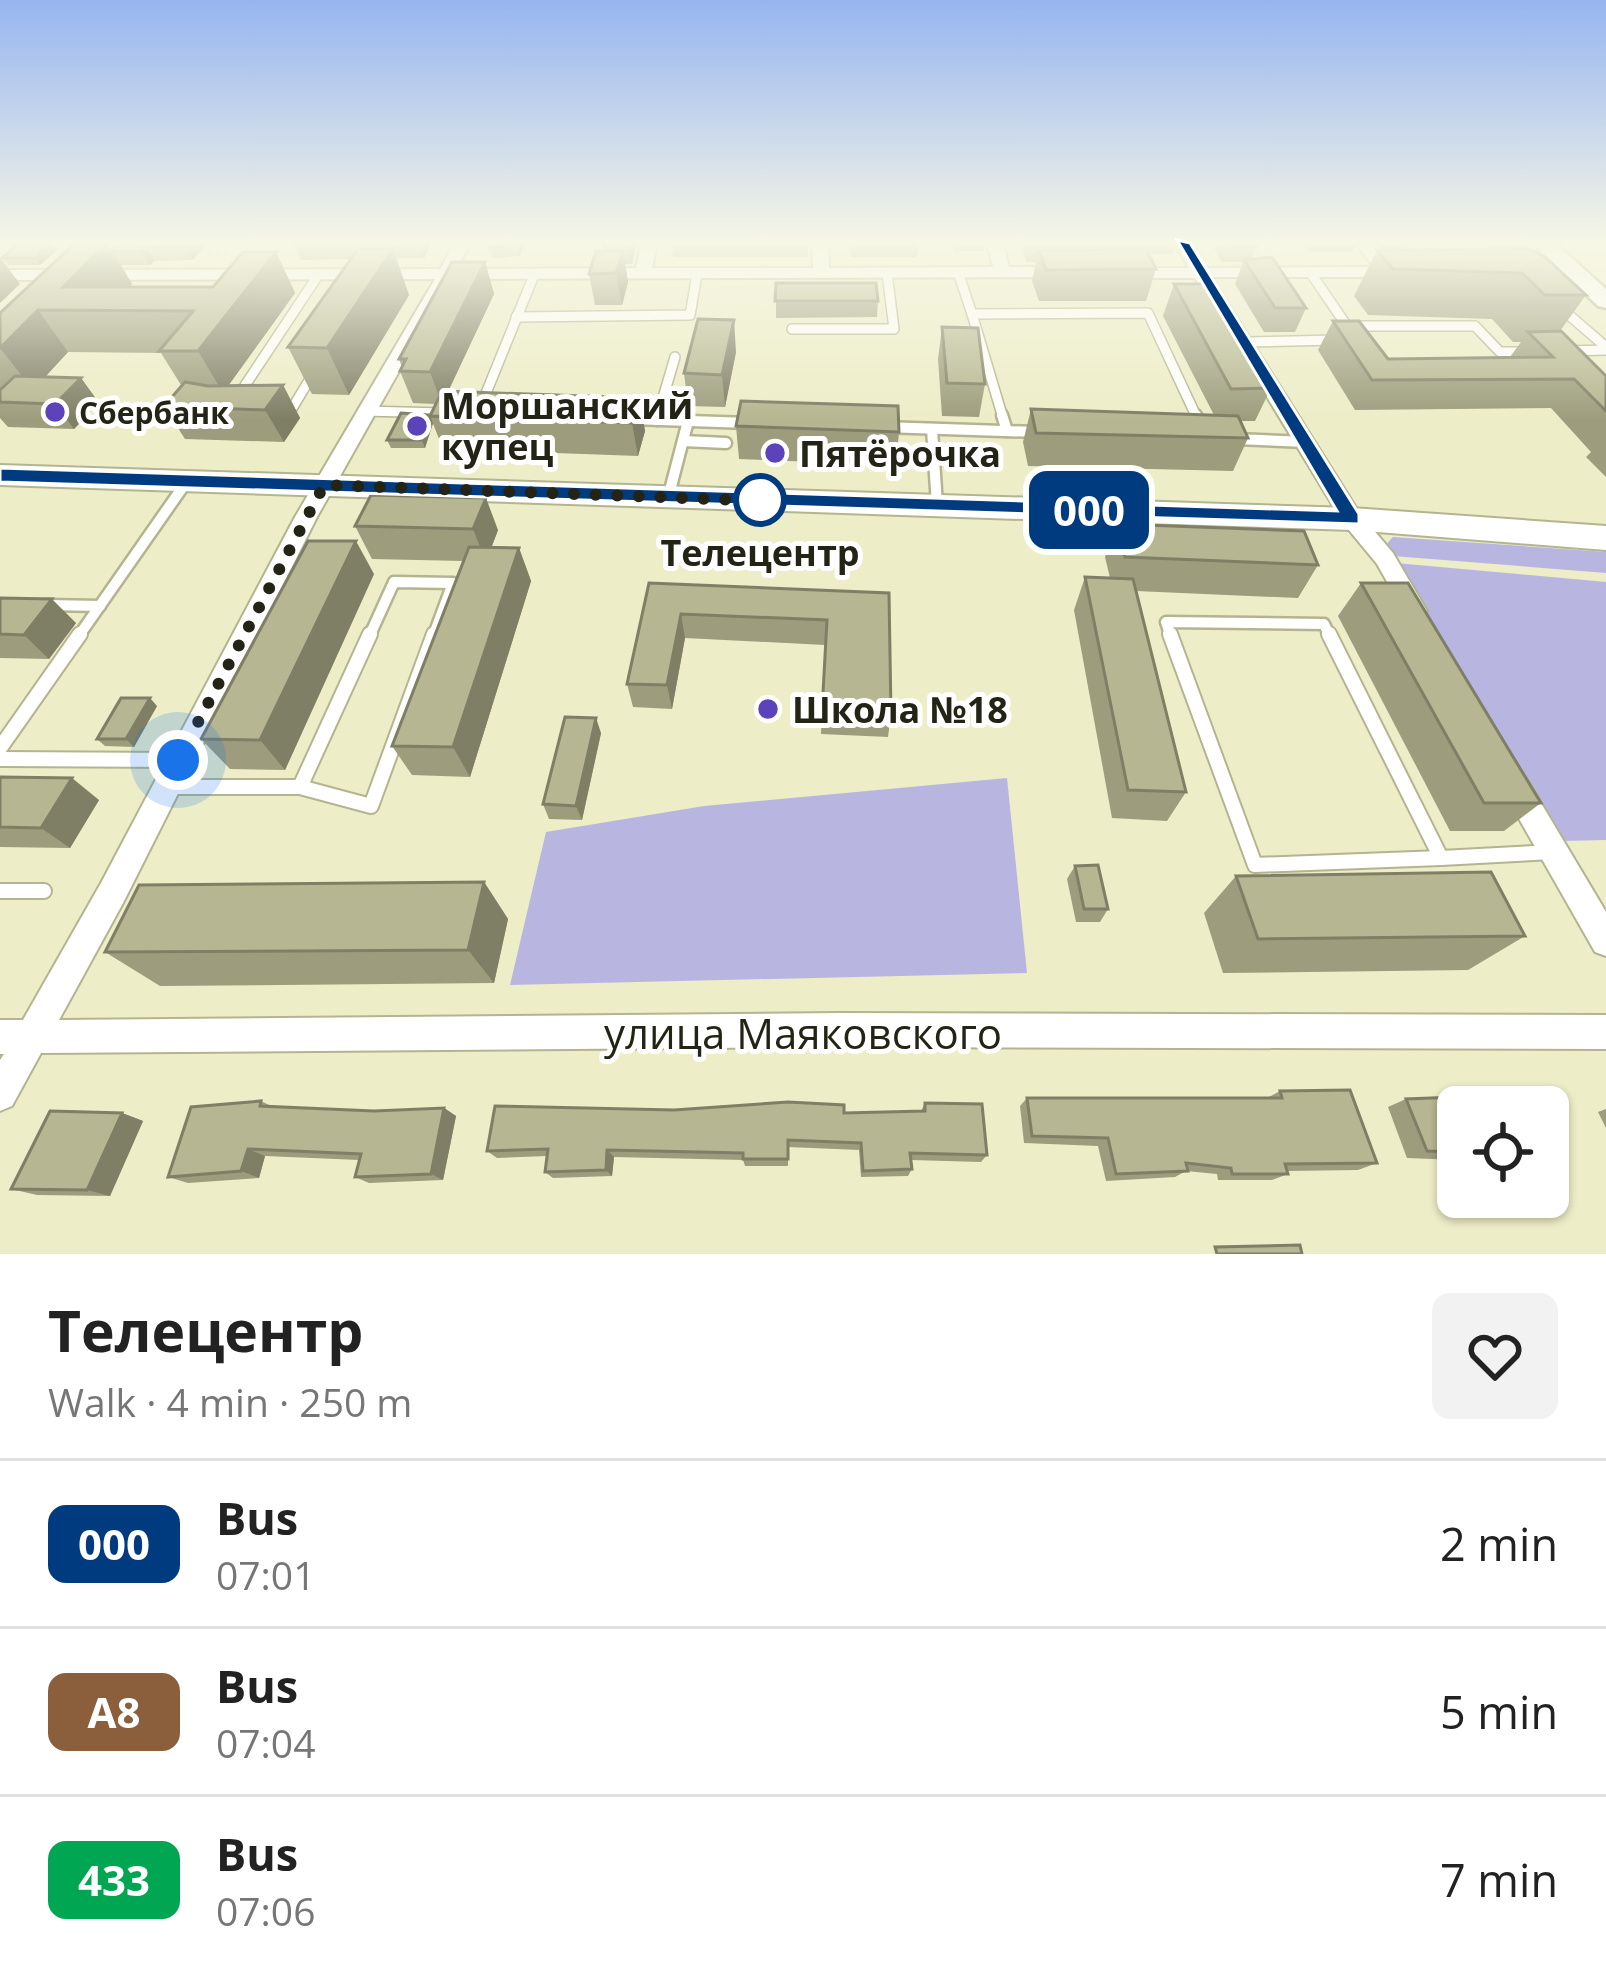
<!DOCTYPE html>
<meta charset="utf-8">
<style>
body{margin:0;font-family:"Open Sans",sans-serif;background:#f2f2f2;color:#222;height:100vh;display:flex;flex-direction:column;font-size:45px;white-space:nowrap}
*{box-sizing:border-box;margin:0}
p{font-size:39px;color:#767676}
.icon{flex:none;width:66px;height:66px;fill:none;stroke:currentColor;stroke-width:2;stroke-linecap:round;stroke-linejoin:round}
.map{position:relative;height:1254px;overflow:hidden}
.sheet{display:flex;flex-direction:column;background:#fff;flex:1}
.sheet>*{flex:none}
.badge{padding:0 24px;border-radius:18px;font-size:42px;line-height:78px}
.controls{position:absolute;left:1437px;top:1086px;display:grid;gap:24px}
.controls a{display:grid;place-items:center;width:132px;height:132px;border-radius:18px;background:#fff;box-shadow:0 3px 9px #0004;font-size:60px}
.you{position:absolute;width:60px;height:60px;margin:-30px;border:9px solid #fff;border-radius:50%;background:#1a73e8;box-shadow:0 0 0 18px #1a73e833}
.map>.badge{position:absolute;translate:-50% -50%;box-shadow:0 0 0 6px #fff}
.round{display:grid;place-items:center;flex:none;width:126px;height:126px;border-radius:18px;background:#f2f2f2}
.summary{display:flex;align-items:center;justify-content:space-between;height:204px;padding:0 48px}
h1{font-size:57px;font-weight:700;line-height:90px}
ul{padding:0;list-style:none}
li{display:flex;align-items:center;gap:36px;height:168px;padding:0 48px;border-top:3px solid #e0e0e0}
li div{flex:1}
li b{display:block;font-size:45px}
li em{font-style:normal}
li .badge{min-width:132px;font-weight:700;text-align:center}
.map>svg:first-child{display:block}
</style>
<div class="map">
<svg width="1606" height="1254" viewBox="0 0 1606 1254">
<rect width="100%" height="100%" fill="#ededc8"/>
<g fill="#b8b6e1">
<path d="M 1393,537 L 1606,552 L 1606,573 L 1393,556 L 1384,547 Z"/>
<path d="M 1396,563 L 1606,582 L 1606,840 L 1562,841 Z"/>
<path d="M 1007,778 L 1027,973 L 510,985 L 546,832 L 704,806 Z"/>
</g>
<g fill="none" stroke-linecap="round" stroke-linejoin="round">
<g stroke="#b4b490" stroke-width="12">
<g id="lane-far2">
<path d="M 958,272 L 972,314 L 1148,313 L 1197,418"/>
<path d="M 1310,272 L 1351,332"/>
<path d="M 1562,309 L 1606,347"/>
<path d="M 972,314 L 1003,418"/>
<path d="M 516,317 L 690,315 L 697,274"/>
<path d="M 1348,326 L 1475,326 L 1500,352 L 1526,352"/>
<path d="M 792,329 L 894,329 L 887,273"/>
<path d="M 1246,342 L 1335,340"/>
<path d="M 1565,351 L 1606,350"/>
<path d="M 238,396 L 319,274"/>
<path d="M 480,408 L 534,275"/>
<path d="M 364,411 L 443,413"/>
<path d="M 285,412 L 290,412 L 314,372"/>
<path d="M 657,418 L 675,357"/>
</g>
</g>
<g stroke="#b4b490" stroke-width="15">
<g id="lane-far1">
<path d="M 1002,415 L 1007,431"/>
<path d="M 1196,415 L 1200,425"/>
<path d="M 631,419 L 749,423"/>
<path d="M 657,420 L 658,415"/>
<path d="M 883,427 L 1037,432"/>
<path d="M 932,429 L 937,505"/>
<path d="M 1236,439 L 1306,442"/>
<path d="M 683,441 L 726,443"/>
<path d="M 668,498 L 688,421"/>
<path d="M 47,605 L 100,606"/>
<path d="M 78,637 L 187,481"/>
<path d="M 369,637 L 394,582 L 453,583 L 433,637"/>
<path d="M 1171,637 L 1166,622 L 1324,624 L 1330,637"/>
</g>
</g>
<g stroke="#b4b490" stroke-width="18">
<g id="lane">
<path d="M 1170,634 L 1255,865 L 1441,858"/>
<path d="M 1329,634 L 1441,858"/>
<path d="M 0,748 L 80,634"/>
<path d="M 0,759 L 178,760"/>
<path d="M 165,787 L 300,787"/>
<path d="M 300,787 L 371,806 L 434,634"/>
<path d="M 300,787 L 370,634"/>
<path d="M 1441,858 L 1553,852"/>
<path d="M 0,891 L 44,891"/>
</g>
</g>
<g stroke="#b4b490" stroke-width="4">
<g id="street">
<path d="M 455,243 L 471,243 L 456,269 L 636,268 L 641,243 L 657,243 L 652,268 L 813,268 L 812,243 L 828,243 L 829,268 L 993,267 L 987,243 L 1003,243 L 1009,267 L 1065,267 L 1073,272 L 1065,277 L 451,279 L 317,517 L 123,903 L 59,1020 L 840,1013 L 1606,1015 L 1606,1049 L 840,1047 L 41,1053 L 12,1106 L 0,1111 L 0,1060 L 4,1054 L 0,1054 L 0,1020 L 23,1020 L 101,883 L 295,517 L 435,279 L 0,280 L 0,270 L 440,269 Z"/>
<path d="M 1175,243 L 1190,243 L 1205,268 L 1374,267 L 1355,243 L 1370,243 L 1391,267 L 1403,272 L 1395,277 L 1211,277 L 1360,514 L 1393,553 L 1427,611 L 1423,617 L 1407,617 L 1377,564 L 1344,524 L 1195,278 L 1124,278 L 1116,273 L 1124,268 L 1189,268 Z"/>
<path d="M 1516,775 L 1526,778 L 1606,912 L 1606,956 L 1595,952 L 1506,796 L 1502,787 L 1506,778 Z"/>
</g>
</g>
<g stroke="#b4b490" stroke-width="5">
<path id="secondary" d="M 1532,243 L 1555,243 L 1606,289 L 1606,308 L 1598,306 Z"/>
</g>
<g stroke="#b4b490" stroke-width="4">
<path id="primary" d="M 0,465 L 1352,508 L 1606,526 L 1606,550 L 1352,530 L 0,485 Z"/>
</g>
<use href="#lane-far2" stroke="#fff" stroke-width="9"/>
<use href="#lane-far1" stroke="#fff" stroke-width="10"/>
<use href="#lane" stroke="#fff" stroke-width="14"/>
<use href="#street" fill="#fff" fill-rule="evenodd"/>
<use href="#secondary" fill="#fff" fill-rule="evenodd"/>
<use href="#primary" fill="#fff" fill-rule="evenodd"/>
</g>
<g fill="#9d9d7e">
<path d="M 19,243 L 53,243 L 57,250 L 40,265 L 8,265 L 2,258 Z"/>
<path d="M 107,243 L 111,250 L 120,243 L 207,243 L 193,260 L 154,261 L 150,265 L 121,265 L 132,284 L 129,287 L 213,287 L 276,252 L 295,293 L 228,386 L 283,385 L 300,418 L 284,442 L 185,439 L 164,406 L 181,385 L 161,353 L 68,352 L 45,377 L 81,378 L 99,403 L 74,429 L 8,427 L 0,418 L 0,313 Z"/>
<path d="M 432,243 L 424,258 L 396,258 L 409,295 L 349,395 L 312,394 L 288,347 L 351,259 L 301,260 L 295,245 Z"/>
<path d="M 492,243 L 526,243 L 519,256 L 493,258 L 490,247 Z"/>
<path d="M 636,243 L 632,264 L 625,264 L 628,282 L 622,305 L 595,305 L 589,274 L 604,251 Z"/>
<path d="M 672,243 L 808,243 L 808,257 L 673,257 Z"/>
<path d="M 850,243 L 918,243 L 917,257 L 851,257 Z"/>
<path d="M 952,243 L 985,243 L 984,251 L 954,251 Z"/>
<path d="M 1021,243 L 1177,243 L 1173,254 L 1148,254 L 1156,269 L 1146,301 L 1039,301 L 1032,281 L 1036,262 L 1026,262 Z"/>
<path d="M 1211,243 L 1254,243 L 1256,246 L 1251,259 L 1306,308 L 1295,332 L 1264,332 L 1235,284 L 1243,262 L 1222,262 Z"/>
<path d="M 1303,243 L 1357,243 L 1352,252 L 1309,252 Z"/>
<path d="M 1375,243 L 1408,243 L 1405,250 L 1529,249 L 1586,295 L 1560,331 L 1606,376 L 1606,477 L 1586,457 L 1591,452 L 1551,408 L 1355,410 L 1318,350 L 1333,321 L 1388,359 L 1510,357 L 1521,342 L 1513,342 L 1492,319 L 1368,315 L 1354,296 L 1377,250 L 1382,250 Z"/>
<path d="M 1484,243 L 1530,243 L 1527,249 L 1490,249 Z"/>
<path d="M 485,262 L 494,294 L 448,392 L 639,398 L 645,431 L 638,456 L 443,449 L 430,416 L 436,404 L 413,403 L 400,371 L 402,367 L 399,359 Z"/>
<path d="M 776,283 L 878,301 L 877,317 L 776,318 Z"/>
<path d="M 1174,284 L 1271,388 L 1255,421 L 1241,421 L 1248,438 L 1233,471 L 1028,466 L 1023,442 L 1031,409 L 1214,415 L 1163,316 Z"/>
<path d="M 942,327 L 985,384 L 979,417 L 942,416 L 938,359 Z"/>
<path d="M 736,352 L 725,407 L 688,406 L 684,373 Z"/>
<path d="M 433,423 L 425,448 L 391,448 L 387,440 Z"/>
<path d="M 736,426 L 899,432 L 896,465 L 739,459 Z"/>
<path d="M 1117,524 L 1318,565 L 1298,598 L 1136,591 L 1186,792 L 1167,821 L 1112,818 L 1074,610 L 1085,577 L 1110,578 L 1105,557 Z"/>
<path d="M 355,526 L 498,530 L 491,548 L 519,548 L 531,581 L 470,777 L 412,775 L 392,746 L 463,561 L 372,559 Z"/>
<path d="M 374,574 L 285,770 L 230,769 L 201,739 Z"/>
<path d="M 649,583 L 889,593 L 891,714 L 888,737 L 821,734 L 825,645 L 685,638 L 672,709 L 633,707 L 627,684 Z"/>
<path d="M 1361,583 L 1541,803 L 1504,831 L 1450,831 L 1338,616 Z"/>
<path d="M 0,598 L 76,623 L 49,659 L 0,658 Z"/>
<path d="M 157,706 L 134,747 L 105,746 L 97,739 Z"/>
<path d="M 601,733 L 582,820 L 549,819 L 543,804 Z"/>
<path d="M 0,777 L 99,800 L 70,848 L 0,847 Z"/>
<path d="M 1075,866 L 1108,909 L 1100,922 L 1076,922 L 1067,879 Z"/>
<path d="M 1236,876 L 1525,936 L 1468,970 L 1223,973 L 1204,913 Z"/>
<path d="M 484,882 L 508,919 L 494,983 L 160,986 L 105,952 Z"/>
<path d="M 1280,1091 L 1377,1163 L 1358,1170 L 1287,1171 L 1288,1174 L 1272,1180 L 1218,1180 L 1217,1174 L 1186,1171 L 1175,1177 L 1106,1181 L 1098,1146 L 1024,1143 L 1020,1106 L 1027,1098 L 1267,1098 Z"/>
<path d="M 1406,1099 L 1458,1107 L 1458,1160 L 1407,1158 L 1388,1107 Z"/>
<path d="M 261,1101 L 271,1106 L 374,1111 L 444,1108 L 456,1116 L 443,1180 L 369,1183 L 355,1177 L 359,1160 L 265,1156 L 259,1178 L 188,1183 L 168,1177 Z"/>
<path d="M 925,1103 L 987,1155 L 981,1162 L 911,1160 L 912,1169 L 908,1176 L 861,1177 L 859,1150 L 788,1147 L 788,1166 L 745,1166 L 743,1160 L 614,1157 L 612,1176 L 553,1178 L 545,1172 L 547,1156 L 497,1158 L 487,1151 L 844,1113 L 921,1111 Z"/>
<path d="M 1606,1109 L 1606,1128 L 1598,1112 Z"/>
<path d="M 122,1113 L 143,1121 L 110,1196 L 37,1195 L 11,1189 Z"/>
</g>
<g fill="#7f7f66">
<path d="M 50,243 L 53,243 L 57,250 L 40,265 L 35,258 Z"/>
<path d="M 107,243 L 132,284 L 107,311 L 63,287 Z"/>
<path d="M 187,243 L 207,243 L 193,260 L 185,246 Z"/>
<path d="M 419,243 L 432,243 L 424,258 Z"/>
<path d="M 518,243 L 526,243 L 519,256 L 517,245 Z"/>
<path d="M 632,243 L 636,243 L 632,264 L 630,250 Z"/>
<path d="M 146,247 L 154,261 L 150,265 L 141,251 Z"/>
<path d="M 393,249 L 409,295 L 349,395 L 327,348 Z"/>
<path d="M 623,251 L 628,282 L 622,305 L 616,273 Z"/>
<path d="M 276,252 L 295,293 L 223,393 L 198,351 Z"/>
<path d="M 0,257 L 20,284 L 0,303 Z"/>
<path d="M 485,262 L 494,294 L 442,404 L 430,372 Z"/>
<path d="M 38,310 L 68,352 L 33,390 L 0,348 Z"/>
<path d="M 734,320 L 736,352 L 725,407 L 722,375 Z"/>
<path d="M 81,378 L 99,403 L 74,429 L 55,404 Z"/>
<path d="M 283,385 L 300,418 L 284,442 L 265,410 Z"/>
<path d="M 639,398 L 645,431 L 638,456 L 632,423 Z"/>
<path d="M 430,415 L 433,423 L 425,448 L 422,440 Z"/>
<path d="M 486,498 L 498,530 L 486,562 L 473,529 Z"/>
<path d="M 356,541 L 374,574 L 285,770 L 260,740 Z"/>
<path d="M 519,548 L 531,581 L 470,777 L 453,747 Z"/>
<path d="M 52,599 L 76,623 L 49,659 L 24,635 Z"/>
<path d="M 681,614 L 685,638 L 672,709 L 667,685 Z"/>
<path d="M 150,698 L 157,706 L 134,747 L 126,739 Z"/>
<path d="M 596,718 L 601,733 L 582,820 L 576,806 Z"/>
<path d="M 72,778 L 99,800 L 70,848 L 41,828 Z"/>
<path d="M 484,882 L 508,919 L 494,983 L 468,950 Z"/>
<path d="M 444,1108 L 456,1116 L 443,1180 L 431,1174 Z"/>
<path d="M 122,1113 L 143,1121 L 110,1196 L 87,1190 Z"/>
<path d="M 248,1149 L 265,1156 L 259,1178 L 241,1171 Z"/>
<path d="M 607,1150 L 614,1157 L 612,1176 L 606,1170 Z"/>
</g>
<g fill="#b6b692" stroke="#7f7f66" stroke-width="3">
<path d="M 19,243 L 50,243 L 35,258 L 2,258 Z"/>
<path d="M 107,243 L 63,287 L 213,287 L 243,252 L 276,252 L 198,351 L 159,351 L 193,311 L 38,310 L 0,348 L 0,313 L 74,244 Z"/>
<path d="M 120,243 L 187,243 L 185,246 L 146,247 L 141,251 L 110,251 Z"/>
<path d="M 296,243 L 419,243 L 295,245 Z"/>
<path d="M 492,243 L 518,243 L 517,245 L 490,247 Z"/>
<path d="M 606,243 L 632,243 L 630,250 L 604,250 Z"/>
<path d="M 1028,243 L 1129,243 L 1131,247 L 1029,248 Z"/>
<path d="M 1226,243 L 1254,243 L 1256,246 L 1228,246 Z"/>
<path d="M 358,249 L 393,249 L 327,348 L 288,347 Z"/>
<path d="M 1146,249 L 1156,269 L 1046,270 L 1039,250 Z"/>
<path d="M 1529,249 L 1545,257 L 1586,295 L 1545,295 L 1522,273 L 1393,269 L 1377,250 Z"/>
<path d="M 596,251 L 623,251 L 616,273 L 589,274 Z"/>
<path d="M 1272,257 L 1306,308 L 1275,308 L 1244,260 Z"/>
<path d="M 452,262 L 485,262 L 430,372 L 400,371 L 406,359 L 399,359 Z"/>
<path d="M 776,283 L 876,283 L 878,301 L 775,301 Z"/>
<path d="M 1174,284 L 1208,284 L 1271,388 L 1231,389 Z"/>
<path d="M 698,319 L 734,320 L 722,375 L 684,373 Z"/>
<path d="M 1333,321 L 1359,321 L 1388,359 L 1553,357 L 1528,332 L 1561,331 L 1606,376 L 1606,411 L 1574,379 L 1372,380 Z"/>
<path d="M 942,327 L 978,328 L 985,384 L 947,383 Z"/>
<path d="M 15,376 L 81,378 L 55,404 L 0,402 L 0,390 Z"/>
<path d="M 185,382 L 208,386 L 283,385 L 265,410 L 164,406 Z"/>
<path d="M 442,391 L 639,398 L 632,423 L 430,416 Z"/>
<path d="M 741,401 L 898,406 L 899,432 L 736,426 Z"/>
<path d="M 1031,409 L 1238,416 L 1248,438 L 1036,433 Z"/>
<path d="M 401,413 L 430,415 L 422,440 L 387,440 Z"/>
<path d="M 371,495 L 486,498 L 473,529 L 355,526 Z"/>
<path d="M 1117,524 L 1304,531 L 1318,565 L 1125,557 Z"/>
<path d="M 308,541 L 356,541 L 260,740 L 201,739 Z"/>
<path d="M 469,547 L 519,548 L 453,747 L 392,746 Z"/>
<path d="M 1085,577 L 1133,579 L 1186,792 L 1128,790 Z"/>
<path d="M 649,583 L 889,593 L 891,714 L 822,711 L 827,620 L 681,614 L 667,685 L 627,684 Z"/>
<path d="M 1361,583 L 1408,583 L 1541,803 L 1484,803 Z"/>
<path d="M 0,598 L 52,599 L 24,635 L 0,634 Z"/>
<path d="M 121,698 L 150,698 L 126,739 L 97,739 Z"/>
<path d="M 565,717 L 596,718 L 576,806 L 543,804 Z"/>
<path d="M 0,777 L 72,778 L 41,828 L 0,827 Z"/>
<path d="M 1098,865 L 1108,909 L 1084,909 L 1075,866 Z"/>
<path d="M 1491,872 L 1525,936 L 1258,939 L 1236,876 Z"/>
<path d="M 484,882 L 468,950 L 105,952 L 139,885 Z"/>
<path d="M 1350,1090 L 1377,1163 L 1285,1164 L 1288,1174 L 1232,1174 L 1231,1168 L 1186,1163 L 1188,1171 L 1116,1174 L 1108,1138 L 1032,1136 L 1027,1098 L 1282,1098 L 1280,1091 Z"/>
<path d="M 1457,1097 L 1513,1099 L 1516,1107 L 1458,1107 L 1458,1152 L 1427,1151 L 1406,1099 Z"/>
<path d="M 261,1101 L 260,1106 L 374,1111 L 444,1108 L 431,1174 L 355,1177 L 361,1154 L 248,1149 L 241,1171 L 168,1177 L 191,1107 Z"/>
<path d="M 788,1102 L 844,1105 L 844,1113 L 925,1111 L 925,1103 L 982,1104 L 987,1155 L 910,1153 L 912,1169 L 863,1171 L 861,1143 L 788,1140 L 788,1159 L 743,1159 L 743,1153 L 607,1150 L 606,1170 L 545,1172 L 548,1149 L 487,1151 L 495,1106 L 674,1110 Z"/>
<path d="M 50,1111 L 122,1113 L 87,1190 L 11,1189 Z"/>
<path d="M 1300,1245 L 1302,1254 L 1217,1254 L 1215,1247 Z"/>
</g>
<linearGradient id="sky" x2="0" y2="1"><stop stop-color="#96b5f0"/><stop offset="0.58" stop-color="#f7f7e6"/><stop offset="1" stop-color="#f7f7e6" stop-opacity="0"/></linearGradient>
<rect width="1606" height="419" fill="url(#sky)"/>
<path fill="#003b80" stroke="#fff" stroke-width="3" d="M 1177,240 L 1190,243 L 1359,514 L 1359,524 L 0,482 L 0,468 L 1337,511 Z"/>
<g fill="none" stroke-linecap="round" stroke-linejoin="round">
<path stroke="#242416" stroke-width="12" stroke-dasharray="0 21.6" d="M 178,760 L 324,485 L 768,501 L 760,500"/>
</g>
<g fill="#5c43bb" stroke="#fff" stroke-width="4.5">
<circle cx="55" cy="412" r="12"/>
<circle cx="417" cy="426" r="12"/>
<circle cx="775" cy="453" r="12"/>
<circle cx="768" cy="709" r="12"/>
</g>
<circle fill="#fff" stroke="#003b80" stroke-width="6" cx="760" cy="500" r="24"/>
<g text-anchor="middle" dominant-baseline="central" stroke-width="10" stroke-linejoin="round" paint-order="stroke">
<g font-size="30" font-weight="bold" fill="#242416" stroke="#fff" text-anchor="start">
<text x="79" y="412">Сбербанк</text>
</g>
<g font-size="36" font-weight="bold" fill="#242416" stroke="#fff" text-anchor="start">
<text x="441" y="405">Моршанский<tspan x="441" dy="41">купец</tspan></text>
<text x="799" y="453">Пятёрочка</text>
<text x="792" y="709">Школа №18</text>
</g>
<g font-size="36" font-weight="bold" fill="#242416" stroke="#fff">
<text x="760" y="552">Телецентр</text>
</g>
<g font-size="42" fill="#242416" stroke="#fff">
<text x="803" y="1032">улица Маяковского</text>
</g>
</g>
</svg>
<div class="controls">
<a><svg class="icon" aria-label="locate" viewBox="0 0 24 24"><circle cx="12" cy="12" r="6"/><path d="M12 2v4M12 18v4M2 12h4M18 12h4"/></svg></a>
</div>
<div class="you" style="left:178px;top:760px"></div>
<b class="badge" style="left:1089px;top:510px;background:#003b80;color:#fff">000</b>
</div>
<section class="sheet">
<div class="summary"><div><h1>Телецентр</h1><p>Walk · 4 min · 250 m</p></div><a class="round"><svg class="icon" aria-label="heart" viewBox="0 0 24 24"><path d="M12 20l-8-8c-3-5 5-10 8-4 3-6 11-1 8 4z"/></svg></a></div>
<ul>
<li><span class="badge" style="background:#003b80;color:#fff">000</span><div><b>Bus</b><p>07:01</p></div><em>2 min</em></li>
<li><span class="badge" style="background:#8b5e3c;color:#fff">А8</span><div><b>Bus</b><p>07:04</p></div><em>5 min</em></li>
<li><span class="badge" style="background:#00a651;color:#fff">433</span><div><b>Bus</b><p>07:06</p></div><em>7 min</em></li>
</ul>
</section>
